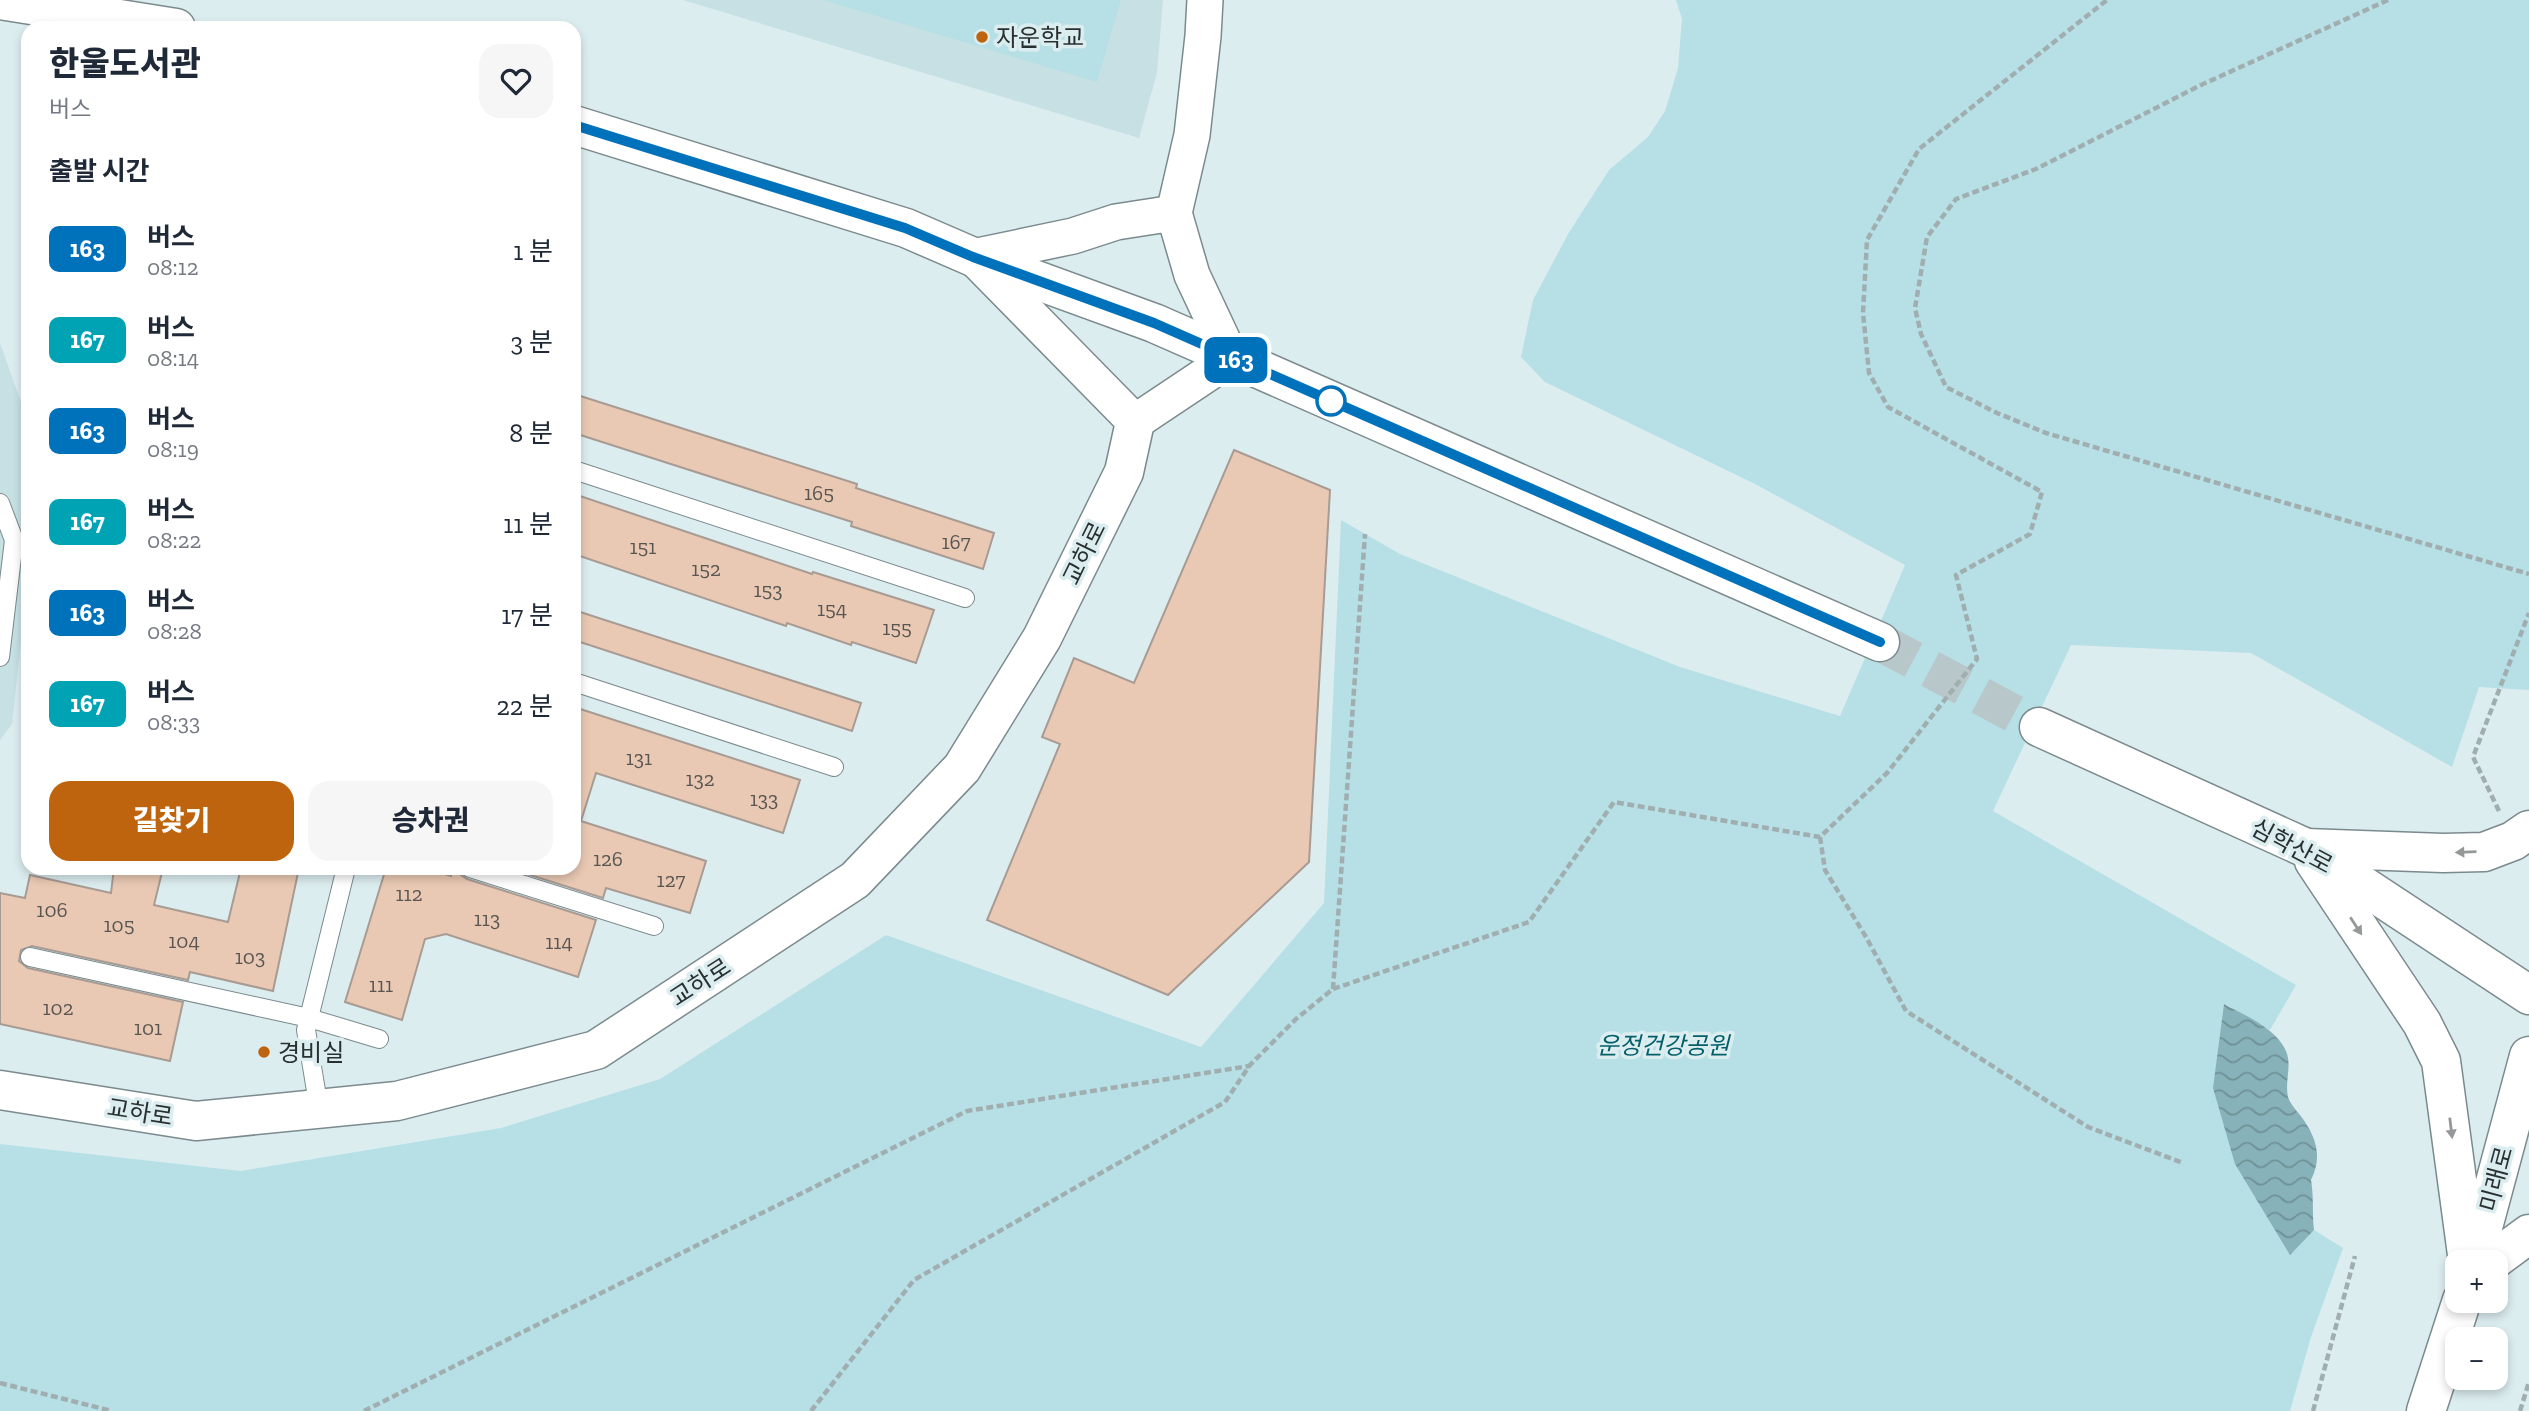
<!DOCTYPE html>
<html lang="ko">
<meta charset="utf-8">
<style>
body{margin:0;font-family:"Zilla Slab","Noto Sans KR",serif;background:#f6f6f7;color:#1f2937;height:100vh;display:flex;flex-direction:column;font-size:26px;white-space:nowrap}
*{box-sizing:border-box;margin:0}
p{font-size:23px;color:#747a83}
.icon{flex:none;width:38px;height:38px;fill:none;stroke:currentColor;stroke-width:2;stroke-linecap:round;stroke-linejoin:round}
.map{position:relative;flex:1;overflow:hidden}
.details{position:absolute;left:21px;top:21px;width:560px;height:854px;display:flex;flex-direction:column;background:#fff;border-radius:21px;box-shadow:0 4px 10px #0003}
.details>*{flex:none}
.badge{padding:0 14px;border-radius:10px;font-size:24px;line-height:46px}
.tools{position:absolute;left:2445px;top:1250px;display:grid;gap:14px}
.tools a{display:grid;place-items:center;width:63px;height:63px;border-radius:14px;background:#fff;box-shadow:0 4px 10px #0003;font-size:35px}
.map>.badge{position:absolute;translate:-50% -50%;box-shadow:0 0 0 4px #fff}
h2{padding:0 28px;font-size:26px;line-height:63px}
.round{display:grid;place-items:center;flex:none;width:74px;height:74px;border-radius:21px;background:#f6f6f7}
.summary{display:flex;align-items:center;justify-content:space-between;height:119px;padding:0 28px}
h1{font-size:33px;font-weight:800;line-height:52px}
.cta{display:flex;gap:14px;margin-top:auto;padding:14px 28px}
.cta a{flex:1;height:80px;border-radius:21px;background:#bf640e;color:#fff;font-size:28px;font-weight:800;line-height:80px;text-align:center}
.cta a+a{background:#f6f6f7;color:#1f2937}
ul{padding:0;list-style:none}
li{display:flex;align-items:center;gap:21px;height:91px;padding:0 28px}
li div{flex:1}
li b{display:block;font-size:26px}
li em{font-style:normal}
li .badge{min-width:77px;font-weight:700;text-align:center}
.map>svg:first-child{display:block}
</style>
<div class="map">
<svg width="2529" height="1411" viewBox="0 0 2529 1411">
<defs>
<pattern id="water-waves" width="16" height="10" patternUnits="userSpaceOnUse" patternTransform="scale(1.75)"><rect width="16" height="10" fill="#88b2b9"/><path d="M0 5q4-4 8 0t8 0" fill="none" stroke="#6f9197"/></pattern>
</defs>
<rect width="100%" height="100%" fill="#dcedf0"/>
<g fill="#c7e0e4">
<path d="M 683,0 L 1163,0 L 1157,73 L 1139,138 Z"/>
<path d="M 0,343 L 28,422 L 28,576 L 12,724 L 0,740 Z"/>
</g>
<g fill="#b7e0e6">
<path d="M 823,0 L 1121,0 L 1097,82 Z"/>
<path d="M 1676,0 L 2529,0 L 2529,690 L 2479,687 L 2452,767 L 2251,653 L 2071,645 L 1993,811 L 2296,985 L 2270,1030 L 2225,1004 L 2290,1254 L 2314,1230 L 2343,1248 L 2311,1337 L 2290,1411 L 0,1411 L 0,1144 L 241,1171 L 501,1128 L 660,1079 L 886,935 L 1201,1047 L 1324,903 L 1341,520 L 1400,554 L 1680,667 L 1840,716 L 1905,565 L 1755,484 L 1545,382 L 1521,357 L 1533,300 L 1568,234 L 1609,170 L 1648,137 L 1665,111 L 1678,68 L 1682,19 Z"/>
</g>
<path fill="url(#water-waves)" d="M 2224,1004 C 2244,1015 2269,1025 2282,1044 C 2295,1062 2284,1078 2288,1097 C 2290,1103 2296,1110 2300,1115 C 2316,1136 2323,1156 2311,1180 C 2314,1197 2312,1213 2314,1230 L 2290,1255 L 2235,1164 L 2213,1088 Z"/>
<g fill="#e9c9b4" stroke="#a89b93" stroke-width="2">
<path d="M 574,394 L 857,484 L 856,488 L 994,533 L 983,569 L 851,526 L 852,522 L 574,433 Z"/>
<path d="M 1234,450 L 1330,490 L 1309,862 L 1168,995 L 987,920 L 1060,744 L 1042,737 L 1074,658 L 1134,683 Z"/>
<path d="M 574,494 L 812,574 L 813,572 L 934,610 L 916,663 L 852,642 L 851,645 L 787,623 L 786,626 L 574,554 Z"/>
<path d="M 574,610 L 861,703 L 852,731 L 574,640 Z"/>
<path d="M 574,707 L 800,780 L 783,833 L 596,773 L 581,821 L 706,861 L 690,913 L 606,888 L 603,898 L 508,868 L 574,868 Z"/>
<path d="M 114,868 L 163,868 L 154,905 L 228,922 L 241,868 L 299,868 L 273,991 L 190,972 L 188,980 L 32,946 L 21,950 L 19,961 L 28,968 L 183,1002 L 170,1061 L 0,1024 L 0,893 L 25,898 L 30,875 L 111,893 Z"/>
<path d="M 386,868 L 425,868 L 451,876 L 452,868 L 459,868 L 461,875 L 467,879 L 596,920 L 578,977 L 446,934 L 425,939 L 402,1020 L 345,1002 Z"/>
</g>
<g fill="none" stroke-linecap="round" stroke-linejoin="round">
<path stroke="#b8c7ca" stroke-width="38" stroke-dasharray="38 19" stroke-linecap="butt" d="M 1880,642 L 2039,727"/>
<g stroke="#7b8a8d" stroke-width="20">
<g id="lane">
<path d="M 574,470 L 965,598"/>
<path d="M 0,503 L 14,540 L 0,657"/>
<path d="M 574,682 L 834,767"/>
<path d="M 470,868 L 654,926"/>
<path d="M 30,957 L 309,1018 L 379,1039"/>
<path d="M 319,1109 L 306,1030 L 346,868"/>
</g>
</g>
<g stroke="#7b8a8d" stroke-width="38">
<g id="street">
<path d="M 1174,213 L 1192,275 L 1231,358 L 1135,422 L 973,257 L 1073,236 L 1116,222 Z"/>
<path d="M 1174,213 L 1192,135 L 1203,36 L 1205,0"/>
</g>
</g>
<g stroke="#7b8a8d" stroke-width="41">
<g id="secondary">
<path d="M 0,0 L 176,28"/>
<path d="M 574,125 L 906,228 L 973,257 L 1154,323 L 1880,642"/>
<path d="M 2039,727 L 2306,848 L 2529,995"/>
<path d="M 2306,848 L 2443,853 L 2484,852 L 2513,841 L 2529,830"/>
<path d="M 2314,861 L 2422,1023 L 2441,1061 L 2468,1262"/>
<path d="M 0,1090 L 196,1121 L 397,1101 L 596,1050 L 855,880 L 962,768 L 1042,638 L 1124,472 L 1135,422"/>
<path d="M 2475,1257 L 2529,1056"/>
<path d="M 2491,1262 L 2529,1234"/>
<path d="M 2426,1411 L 2462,1300"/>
</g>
</g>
<g stroke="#a0aeb0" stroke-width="4.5" stroke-dasharray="7 3.5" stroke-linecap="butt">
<path d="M 2388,0 L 2201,85 L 2036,169 L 1956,199 L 1927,237 L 1915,308 L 1921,334 L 1946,387 L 1997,413 L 2046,433 L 2529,574"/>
<path d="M 2499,811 L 2473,757 L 2529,613"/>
<path d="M 1820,837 L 1825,870 L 1866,937 L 1906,1011 L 2088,1127 L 2183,1163"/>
<path d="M 1333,989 L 1365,534"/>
<path d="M 0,1383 L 112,1411"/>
<path d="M 364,1411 L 967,1111 L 1249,1066"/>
<path d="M 811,1411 L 914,1280 L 1225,1102 L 1250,1065 L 1296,1019 L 1333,989 L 1529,922 L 1614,802 L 1820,837 L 1887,773 L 1977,659 L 1956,575 L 2030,534 L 2042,492 L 1888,407 L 1869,373 L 1863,313 L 1867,240 L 1919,149 L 2107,0"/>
<path d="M 2313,1411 L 2355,1256"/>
<path d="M 2520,1411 L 2529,1382"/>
</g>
<use href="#lane" stroke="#fff" stroke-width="18"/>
<use href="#street" stroke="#fff" stroke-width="35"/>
<use href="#secondary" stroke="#fff" stroke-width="38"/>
</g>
<defs><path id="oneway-solid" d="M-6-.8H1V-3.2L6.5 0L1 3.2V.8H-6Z" transform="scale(1.75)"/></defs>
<g fill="#949898">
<use href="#oneway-solid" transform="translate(2466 852) rotate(178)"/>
<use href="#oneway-solid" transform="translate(2356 926) rotate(57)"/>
<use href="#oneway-solid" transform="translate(2451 1128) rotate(83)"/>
</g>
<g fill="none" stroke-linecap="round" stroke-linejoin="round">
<g stroke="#fff" stroke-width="16">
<path id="line" d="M 574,125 L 905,228 L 973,257 L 1154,323 L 1880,642"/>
</g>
<use href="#line" stroke="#0072bc" stroke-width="10"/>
</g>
<g fill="#bf640e" stroke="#dcedf0" stroke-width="2.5">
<circle cx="982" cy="37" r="7"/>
<circle cx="264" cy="1052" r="7"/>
</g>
<circle fill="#fff" stroke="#0072bc" stroke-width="3.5" cx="1331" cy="401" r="14"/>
<g text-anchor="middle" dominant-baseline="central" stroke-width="7" stroke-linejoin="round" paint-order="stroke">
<g font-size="21" fill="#595652">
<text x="819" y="492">165</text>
<text x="956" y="541">167</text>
<text x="643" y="546">151</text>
<text x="706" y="568">152</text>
<text x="768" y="589">153</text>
<text x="832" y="608">154</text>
<text x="897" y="627">155</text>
<text x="639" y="757">131</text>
<text x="700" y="778">132</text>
<text x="764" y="798">133</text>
<text x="608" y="858">126</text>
<text x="671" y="879">127</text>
<text x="409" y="893">112</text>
<text x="52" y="909">106</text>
<text x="487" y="918">113</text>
<text x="119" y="924">105</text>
<text x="184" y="940">104</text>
<text x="559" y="941">114</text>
<text x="250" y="956">103</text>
<text x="381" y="984">111</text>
<text x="58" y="1007">102</text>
<text x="148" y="1027">101</text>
</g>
<g font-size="24" fill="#293031" stroke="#dcedf0" text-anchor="start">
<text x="996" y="37">자운학교</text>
<text x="278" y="1052">경비실</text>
</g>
<g font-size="24" fill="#293031" stroke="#dcedf0">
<text transform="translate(1084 553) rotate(-64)">교하로</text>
<text transform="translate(2292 846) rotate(28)">심학산로</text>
<text transform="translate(700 982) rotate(-33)">교하로</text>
<text transform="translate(140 1112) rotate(9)">교하로</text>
<text transform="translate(2496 1179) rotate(-75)">미래로</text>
</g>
<g font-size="24" font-style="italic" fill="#025f6a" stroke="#dcedf0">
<text x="1663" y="1045">운정건강공원</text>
</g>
</g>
</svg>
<div class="tools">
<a>+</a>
<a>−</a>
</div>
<b class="badge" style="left:1236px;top:360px;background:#0072bc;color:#fff">163</b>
<section class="details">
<div class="summary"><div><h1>한울도서관</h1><p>버스</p></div><a class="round"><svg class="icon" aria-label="heart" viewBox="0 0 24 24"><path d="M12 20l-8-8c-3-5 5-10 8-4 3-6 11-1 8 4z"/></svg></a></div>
<h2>출발 시간</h2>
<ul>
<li><span class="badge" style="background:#0072bc;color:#fff">163</span><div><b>버스</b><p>08:12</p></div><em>1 분</em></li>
<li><span class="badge" style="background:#00a3b4;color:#fff">167</span><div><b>버스</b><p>08:14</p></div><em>3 분</em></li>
<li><span class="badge" style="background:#0072bc;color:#fff">163</span><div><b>버스</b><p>08:19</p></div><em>8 분</em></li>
<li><span class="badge" style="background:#00a3b4;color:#fff">167</span><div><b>버스</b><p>08:22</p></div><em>11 분</em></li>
<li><span class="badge" style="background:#0072bc;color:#fff">163</span><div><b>버스</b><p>08:28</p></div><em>17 분</em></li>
<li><span class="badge" style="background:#00a3b4;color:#fff">167</span><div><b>버스</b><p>08:33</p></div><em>22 분</em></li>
</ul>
<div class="cta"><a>길찾기</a><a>승차권</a></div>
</section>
</div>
